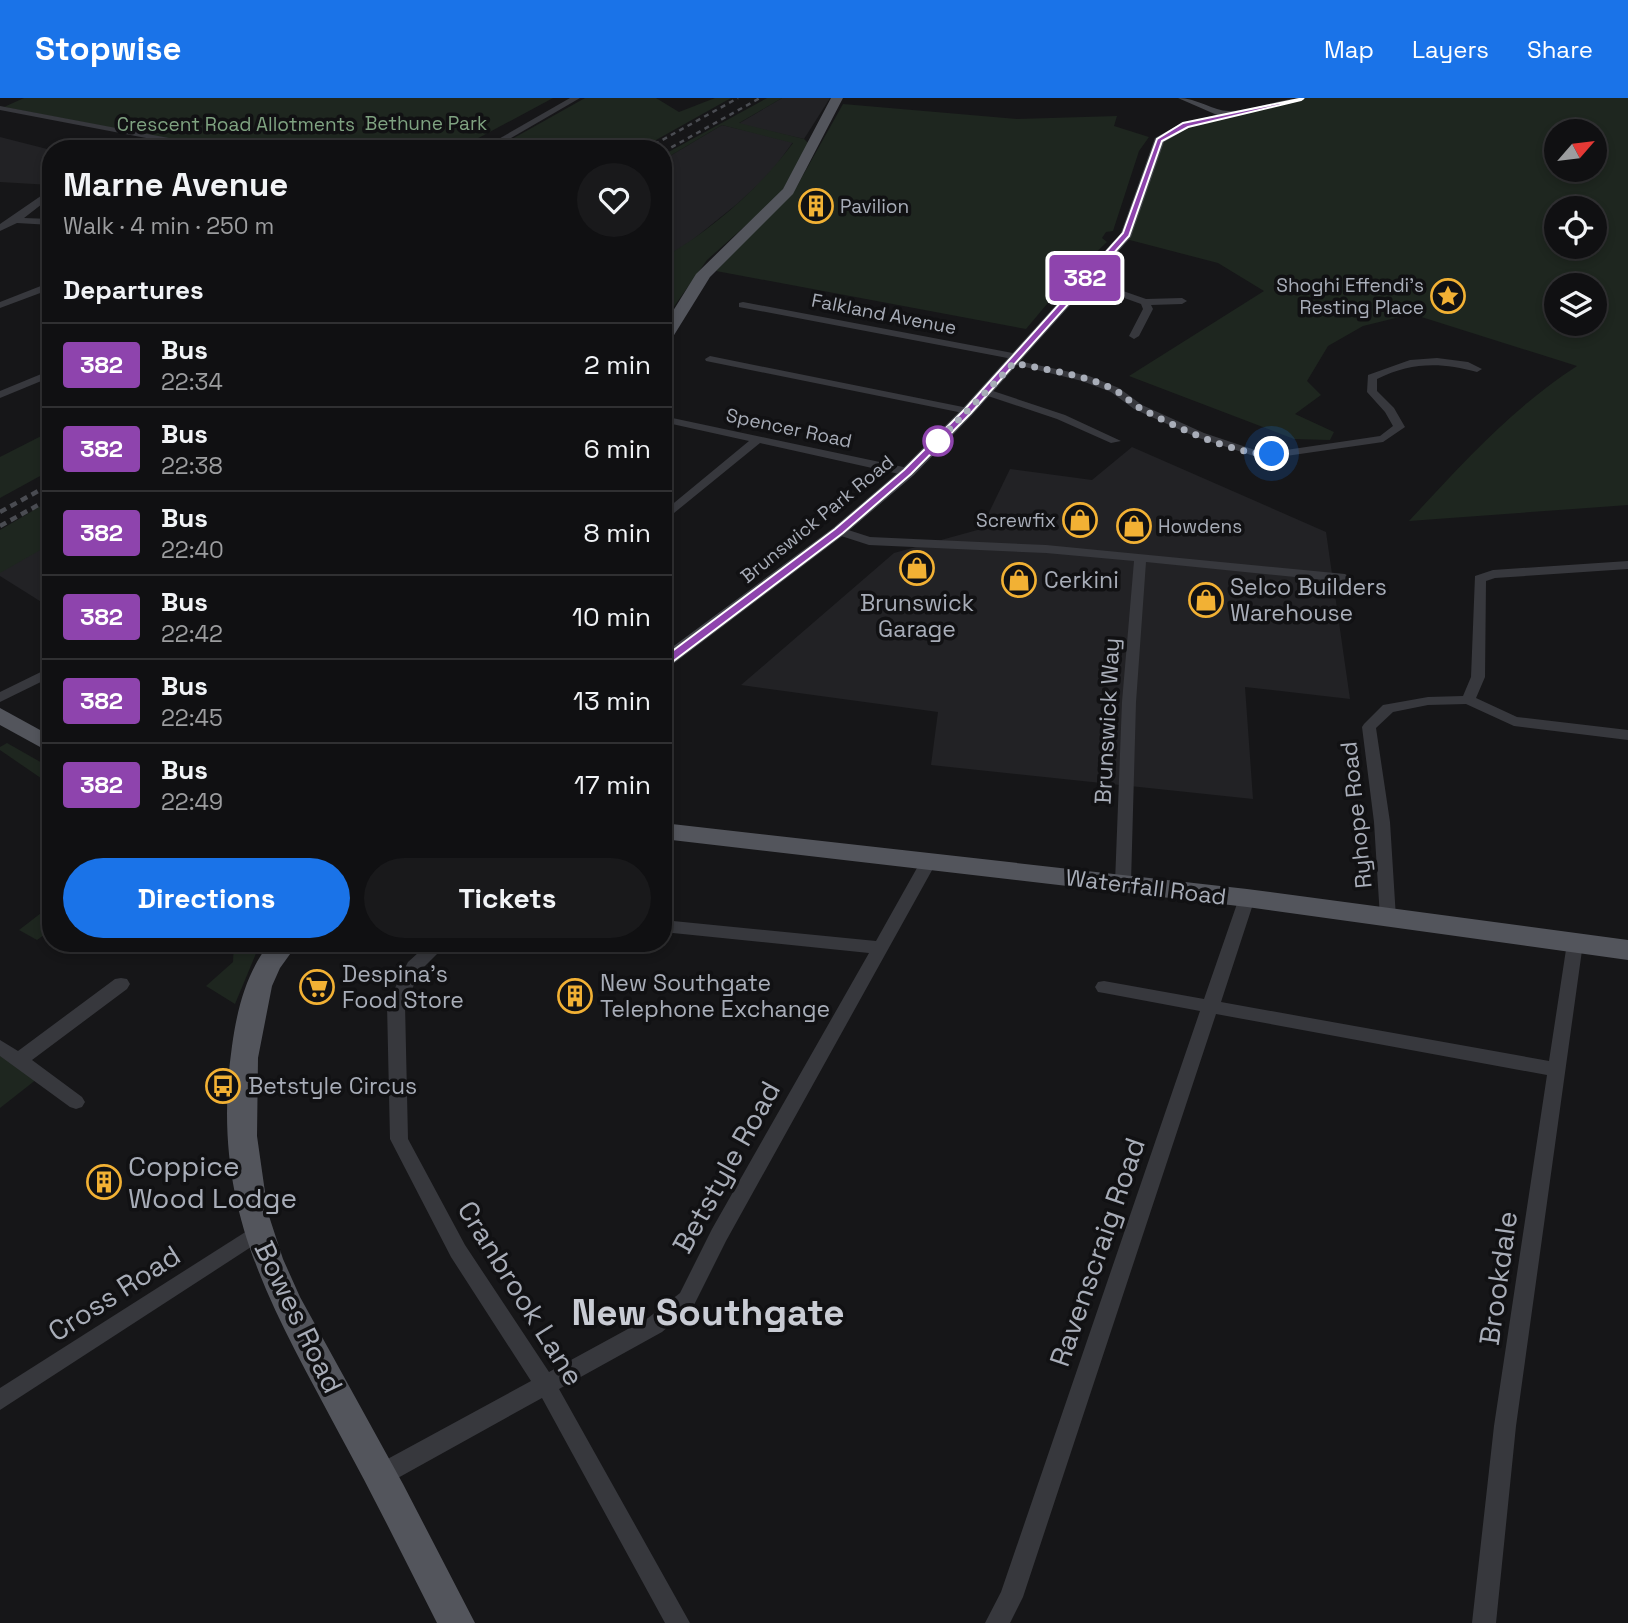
<!DOCTYPE html>
<meta charset="utf-8">
<style>
body{margin:0;font-family:"Space Grotesk",sans-serif;background:#19191b;color:#f1f3f6;height:100vh;display:flex;flex-direction:column;font-size:26px;white-space:nowrap}
*{box-sizing:border-box;margin:0}
p{font-size:23px;color:#9c9d9f}
.icon{flex:none;width:38px;height:38px;fill:none;stroke:currentColor;stroke-width:2;stroke-linecap:round;stroke-linejoin:round}
.map{position:relative;flex:1;overflow:hidden}
.drawer{position:absolute;left:42px;top:42px;width:630px;height:812px;display:flex;flex-direction:column;background:#101012;border-radius:28px;box-shadow:0 4px 10px #0003,0 0 0 2px #303032}
.drawer>*{flex:none}
.badge{padding:0 14px;border-radius:5px;font-size:24px;line-height:46px}
.needle{width:46px;rotate:62deg}
.buttons{position:absolute;left:1544px;top:21px;display:grid;gap:14px}
.buttons a{display:grid;place-items:center;width:63px;height:63px;border-radius:50%;background:#101012;box-shadow:0 4px 10px #0003,0 0 0 2px #303032;font-size:35px}
.you{position:absolute;width:35px;height:35px;margin:-18px;border:5px solid #fff;border-radius:50%;background:#1a73e8;box-shadow:0 0 0 10px #1a73e833}
.map>.badge{position:absolute;translate:-50% -50%;box-shadow:0 0 0 4px #fff}
h2{padding:0 21px;font-size:26px;line-height:63px}
.round{display:grid;place-items:center;flex:none;width:74px;height:74px;border-radius:37px;background:#19191b}
.summary{display:flex;align-items:center;justify-content:space-between;height:119px;padding:0 21px}
h1{font-size:33px;font-weight:700;line-height:52px}
.button{display:flex;gap:14px;margin-top:auto;padding:14px 21px}
.button a{flex:1;height:80px;border-radius:42px;background:#1a73e8;color:#fff;font-size:28px;font-weight:700;line-height:80px;text-align:center}
.button a+a{background:#19191b;color:#f1f3f6}
ul{padding:0;list-style:none}
li{display:flex;align-items:center;gap:21px;height:84px;padding:0 21px;border-top:2px solid #303032}
li div{flex:1}
li b{display:block;font-size:26px}
li em{font-style:normal}
li .badge{min-width:77px;font-weight:700;text-align:center}
header{display:flex;align-items:center;gap:42px;box-sizing:border-box;height:98px;padding:0 35px;background:#1a73e8;color:#fff}
header strong{font-size:33px}
nav{display:flex;gap:38px;margin-inline-start:auto;font-size:24px}
.map>svg:first-child{display:block}
</style>
<header>
<strong>Stopwise</strong>
<nav><a>Map</a><a>Layers</a><a>Share</a></nav>
</header>
<div class="map">
<svg width="1628" height="1525" viewBox="0 0 1628 1525">
<rect width="100%" height="100%" fill="#161618"/>
<g fill="#222225">
<path d="M 782,0 L 830,0 L 804,41 L 738,26 Z"/>
<path d="M 722,27 L 793,44 L 770,76 L 737,106 L 685,148 L 663,160 L 663,62 Z"/>
<path d="M 0,39 L 51,52 L 51,87 L 0,84 Z"/>
<path d="M 1132,349 L 1326,434 L 1350,601 L 1245,589 L 1253,701 L 931,667 L 938,614 L 741,587 L 894,455 L 981,431 L 1010,371 L 1092,382 Z"/>
<path d="M 51,436 L 51,510 L 0,478 L 0,469 Z"/>
</g>
<g fill="#1e261f" fill-rule="evenodd">
<path d="M 24,0 L 553,0 L 458,51 L 200,51 L 171,41 L 4,9 Z"/>
<path d="M 585,0 L 656,0 L 679,14 L 715,0 L 731,0 L 640,51 L 494,51 Z"/>
<path d="M 767,0 L 782,0 L 739,25 L 804,41 L 808,45 L 780,97 L 707,162 L 663,224 L 663,160 C 713,131 759,91 793,45 L 722,27 L 663,62 L 663,57 Z"/>
<path d="M 1301,0 L 1628,0 L 1628,407 L 1409,423 C 1461,367 1512,310 1577,268 L 1412,216 L 1363,228 L 1328,248 L 1307,283 L 1321,297 L 1295,316 L 1334,334 L 1330,342 L 1294,341 L 1129,278 L 1264,193 L 1218,165 L 1122,140 L 1159,43 L 1186,27 ZM 1556,33 L 1594,33 L 1594,72 L 1556,72 ZM 1556,110 L 1594,110 L 1594,149 L 1556,149 ZM 1556,187 L 1594,187 L 1594,226 L 1556,226 Z"/>
<path d="M 843,6 L 1017,21 L 1117,18 L 1114,28 L 1149,39 L 1139,53 L 1113,133 L 1106,134 L 1102,140 L 1107,144 L 1068,181 L 1026,231 L 716,173 L 797,88 Z"/>
<path d="M 51,333 L 51,372 L 0,400 L 0,359 Z"/>
<path d="M 51,402 L 51,446 L 0,475 L 0,432 Z"/>
<path d="M 7,645 L 51,670 L 51,687 L 0,652 L 0,649 Z"/>
<path d="M 45,812 L 51,815 L 51,832 L 37,842 L 19,832 Z"/>
<path d="M 234,845 L 255,845 L 257,853 L 235,906 L 206,888 L 233,864 Z"/>
<path d="M 0,945 L 42,977 L 0,1010 Z"/>
</g>
<g fill="none" stroke-linecap="round" stroke-linejoin="round">
<g fill="#37383d" fill-rule="evenodd">
<path d="M 570,0 L 580,0 L 492,51 L 481,51 Z"/>
<path d="M 0,8 L 169,40 L 201,51 L 188,51 L 167,44 L 0,12 Z"/>
<path d="M 51,91 L 51,99 L 24,120 L 51,121 L 51,127 L 17,125 L 0,133 L 0,126 Z"/>
<path d="M 1083,179 L 1146,201 L 1182,200 L 1187,203 L 1182,206 L 1151,207 L 1153,211 L 1139,238 L 1134,241 L 1129,238 L 1143,211 L 1141,206 L 1080,184 L 1078,182 Z"/>
<path d="M 51,184 L 51,191 L 0,210 L 0,204 Z"/>
<path d="M 743,204 L 1018,256 L 1023,259 L 1018,262 L 739,209 L 739,205 Z"/>
<path d="M 710,258 L 968,310 L 974,313 L 968,316 L 706,263 L 705,261 Z"/>
<path d="M 1437,260 L 1468,264 L 1482,271 L 1477,274 C 1441,264 1411,264 1377,281 L 1377,293 L 1394,310 L 1405,329 L 1383,344 L 1286,358 L 1257,359 L 1196,339 L 1134,311 L 1111,294 L 1082,283 L 1009,265 L 1014,262 L 1089,278 L 1119,290 L 1142,307 L 1204,335 L 1258,353 L 1286,352 L 1380,338 L 1393,328 L 1385,314 L 1367,294 L 1368,277 L 1410,262 Z"/>
<path d="M 51,272 L 51,279 L 0,300 L 0,293 Z"/>
<path d="M 982,292 L 990,292 L 1065,317 L 1121,343 L 1111,345 L 1057,321 L 982,296 Z"/>
<path d="M 663,318 L 908,370 L 914,374 L 908,378 L 760,345 L 663,424 L 663,414 L 749,343 L 663,324 Z"/>
<path d="M 839,429 L 870,439 L 1046,447 L 1345,476 L 1351,480 L 1345,484 L 1146,464 L 1136,604 L 1131,785 L 1123,791 L 1115,785 L 1122,604 L 1134,463 L 1046,455 L 869,447 L 835,436 L 835,430 Z"/>
<path d="M 1628,463 L 1628,471 L 1495,480 L 1486,483 L 1485,579 L 1476,600 L 1517,619 L 1628,632 L 1628,642 L 1514,628 L 1466,606 L 1428,607 L 1393,614 L 1376,630 L 1390,724 L 1396,820 L 1394,824 L 1382,824 L 1380,820 L 1374,724 L 1362,629 L 1364,626 L 1383,607 L 1428,599 L 1463,598 L 1471,579 L 1475,478 L 1493,472 Z"/>
<path d="M 51,569 L 51,579 L 0,604 L 0,594 Z"/>
<path d="M 928,760 L 936,765 L 726,1143 L 694,1207 L 662,1234 L 559,1291 L 690,1525 L 665,1525 L 542,1300 L 387,1386 L 379,1389 L 371,1386 L 368,1378 L 371,1370 L 531,1283 L 451,1159 L 390,1041 L 387,906 L 408,864 L 429,845 L 448,845 L 421,872 L 405,906 L 408,1041 L 465,1147 L 549,1274 L 648,1220 L 680,1195 L 712,1131 L 869,855 L 663,834 L 663,822 L 876,843 L 922,761 Z"/>
<path d="M 1247,794 L 1255,800 L 1221,904 L 1549,963 L 1567,845 L 1569,841 L 1581,841 L 1583,845 L 1516,1328 L 1496,1525 L 1472,1525 L 1494,1328 L 1547,977 L 1216,916 L 1023,1499 L 1010,1525 L 985,1525 L 1001,1494 L 1200,913 L 1104,895 L 1098,894 L 1095,889 L 1098,884 L 1104,883 L 1204,901 L 1239,800 Z"/>
<path d="M 121,880 L 127,881 L 130,886 L 127,891 L 32,962 L 82,999 L 85,1004 L 82,1009 L 76,1011 L 70,1009 L 0,958 L 0,942 L 18,953 L 115,881 Z"/>
<path d="M 258,1126 L 265,1128 L 268,1134 L 265,1140 L 0,1312 L 0,1290 Z"/>
</g>
<path fill="#45474d" fill-rule="evenodd" d="M 1178,0 C 1198,0 1215,14 1230,13 C 1255,13 1279,0 1306,0 L 1190,29 L 1164,44 L 1131,139 L 973,316 L 914,377 L 845,436 L 669,569 L 663,570 L 663,556 L 833,430 L 902,371 L 963,310 L 1121,135 L 1155,40 L 1182,25 L 1217,17 Z"/>
<g fill="#53555c" fill-rule="evenodd">
<path d="M 831,0 L 843,0 L 793,96 L 710,179 L 671,242 L 663,247 L 663,229 L 696,176 L 783,91 Z"/>
<path d="M 0,610 L 51,638 L 51,655 L 0,627 Z"/>
<path d="M 663,725 L 1247,791 L 1628,842 L 1628,862 L 1247,809 L 663,741 Z"/>
<path d="M 270,845 L 298,845 L 280,870 L 272,888 L 258,960 L 257,1038 L 268,1115 L 283,1161 L 300,1199 L 403,1386 L 475,1525 L 437,1525 C 405,1462 374,1399 340,1337 C 269,1203 209,1108 232,948 C 237,912 246,874 270,845 Z"/>
</g>
<g stroke="#4a4c52" stroke-width="2.5" stroke-dasharray="5 4.5" stroke-linecap="butt">
<path d="M 646,51 L 738,0"/>
<path d="M 663,54 L 760,0"/>
</g>
<g stroke="#4a4c52" stroke-width="4.5" stroke-dasharray="7 5" stroke-linecap="butt">
<path d="M 0,414 L 51,386"/>
<path d="M 0,428 L 51,400"/>
</g>
</g>
<path fill="#8e44ad" stroke="#fff" stroke-width="2" d="M 1301,2 L 1188,29 L 1162,43 L 1129,138 L 971,315 L 911,376 L 843,435 L 667,568 L 659,568 L 659,563 L 835,431 L 904,372 L 965,311 L 1123,135 L 1157,41 L 1183,25 L 1304,0 Z"/>
<g fill="none" stroke-linecap="round" stroke-linejoin="round">
<path stroke="#a8adb8" stroke-width="7" stroke-dasharray="0 12.6" d="M 938,343 L 935,346 L 1014,265 C 1047,272 1083,276 1113,291 C 1123,296 1130,304 1140,310 C 1173,328 1234,357 1272,356"/>
</g>
<defs>
<g id="building-ring" transform="scale(1.75)"><circle r="9.5" fill="#111113" stroke="#f2b134" stroke-width="1.5"/><path d="M-4-6H4V6H1V3H-1V6H-4ZM-2.5-4.3h1.7v1.8h-1.7ZM.8-4.3h1.7v1.8H.8ZM-2.5-1h1.7V.8h-1.7ZM.8-1h1.7V.8H.8Z" fill="#f2b134"/></g>
<g id="sight-ring" transform="scale(1.75)"><circle r="9.5" fill="#111113" stroke="#f2b134" stroke-width="1.5"/><path d="M0-6L1.8-2.2L6-1.7L2.9 1.2L3.7 5.4L0 3.3L-3.7 5.4L-2.9 1.2L-6-1.7L-1.8-2.2Z" fill="#f2b134"/></g>
<g id="shop-ring" transform="scale(1.75)"><circle r="9.5" fill="#111113" stroke="#f2b134" stroke-width="1.5"/><path d="M-5-2.5h2.3a2.7 3.5 0 0 1 5.4 0H5L5.5 6h-11ZM-1.5-2.5h3a1.5 2.3 0 0 0-3 0Z" fill="#f2b134"/></g>
<g id="supermarket-ring" transform="scale(1.75)"><circle r="9.5" fill="#111113" stroke="#f2b134" stroke-width="1.5"/><path d="M-6-5.5h2.5l.6 2H6L4.5 2H-2.5L-4.4-4H-6ZM-1.5 3.2a1.3 1.3 0 1 0 .1 0ZM3 3.2a1.3 1.3 0 1 0 .1 0Z" fill="#f2b134"/></g>
<g id="bus-ring" transform="scale(1.75)"><circle r="9.5" fill="#111113" stroke="#f2b134" stroke-width="1.5"/><path d="M-5-6H5V4H4V6H2V4H-2V6H-4V4H-5ZM-3.5-4V0h7V-4ZM-3.5 1.2v1.5H-2V1.2ZM2 1.2v1.5H3.5V1.2Z" fill="#f2b134"/></g>
</defs>
<g fill-rule="evenodd">
<use href="#building-ring" x="816" y="108"/>
<use href="#sight-ring" x="1448" y="198"/>
<use href="#shop-ring" x="1080" y="422"/>
<use href="#shop-ring" x="1134" y="428"/>
<use href="#shop-ring" x="917" y="470"/>
<use href="#shop-ring" x="1019" y="482"/>
<use href="#shop-ring" x="1206" y="502"/>
<use href="#supermarket-ring" x="317" y="889"/>
<use href="#building-ring" x="575" y="898"/>
<use href="#bus-ring" x="223" y="988"/>
<use href="#building-ring" x="104" y="1084"/>
</g>
<circle fill="#fff" stroke="#8e44ad" stroke-width="3.5" cx="938" cy="343" r="14"/>
<g text-anchor="middle" dominant-baseline="central" stroke-width="7" stroke-linejoin="round" paint-order="stroke">
<g font-size="19" fill="#7fa381" stroke="#111113">
<text x="426" y="25">Bethune Park</text>
<text x="236" y="26">Crescent Road Allotments</text>
</g>
<g font-size="19" fill="#a8adb8" stroke="#111113" text-anchor="start">
<text x="840" y="108">Pavilion</text>
<text x="1424" y="187" text-anchor="end">Shoghi Effendi’s<tspan x="1424" dy="22">Resting Place</tspan></text>
<text x="1056" y="422" text-anchor="end">Screwfix</text>
<text x="1158" y="428">Howdens</text>
</g>
<g font-size="19" fill="#a8adb8" stroke="#111113">
<text transform="translate(884 216) rotate(11)">Falkland Avenue</text>
<text transform="translate(789 330) rotate(12)">Spencer Road</text>
<text transform="translate(817 421) rotate(-39)">Brunswick Park Road</text>
</g>
<g font-size="23" fill="#a8adb8" stroke="#111113" text-anchor="start">
<text x="1044" y="482">Cerkini</text>
<text x="1230" y="489">Selco Builders<tspan x="1230" dy="26">Warehouse</tspan></text>
<text x="917" y="505" text-anchor="middle">Brunswick<tspan x="917" dy="26">Garage</tspan></text>
<text x="342" y="876">Despina's<tspan x="342" dy="26">Food Store</tspan></text>
<text x="600" y="885">New Southgate<tspan x="600" dy="26">Telephone Exchange</tspan></text>
<text x="248" y="988">Betstyle Circus</text>
</g>
<g font-size="23" fill="#a8adb8" stroke="#111113">
<text transform="translate(1107 623) rotate(-87)">Brunswick Way</text>
<text transform="translate(1356 717) rotate(-96)">Ryhope Road</text>
<text transform="translate(1146 789) rotate(7)">Waterfall Road</text>
</g>
<g font-size="28" fill="#a8adb8" stroke="#111113" text-anchor="start">
<text x="128" y="1068">Coppice<tspan x="128" dy="32">Wood Lodge</tspan></text>
</g>
<g font-size="28" fill="#a8adb8" stroke="#111113">
<text transform="translate(726 1069) rotate(-61)">Betstyle Road</text>
<text transform="translate(1097 1154) rotate(-71)">Ravenscraig Road</text>
<text transform="translate(1498 1180) rotate(-82)">Brookdale</text>
<text transform="translate(114 1195) rotate(-33)">Cross Road</text>
<text transform="translate(521 1195) rotate(58)">Cranbrook Lane</text>
<text transform="translate(299 1219) rotate(64)">Bowes Road</text>
</g>
<g font-size="37" font-weight="bold" fill="#c9ccd4" stroke="#111113">
<text x="708" y="1214">New Southgate</text>
</g>
</g>
</svg>
<div class="buttons">
<a><svg class="needle" viewBox="-14 -14 28 28"><path d="M0-13l5 13h-10z" fill="#e53935"/><path d="M0 13l5-13h-10z" fill="#9c9d9f"/></svg></a>
<a><svg class="icon" aria-label="locate" viewBox="0 0 24 24"><circle cx="12" cy="12" r="6"/><path d="M12 2v4M12 18v4M2 12h4M18 12h4"/></svg></a>
<a><svg class="icon" aria-label="layers" viewBox="0 0 24 24"><path d="M12 4l9 5-9 5-9-5zM3 14l9 5 9-5"/></svg></a>
</div>
<div class="you" style="left:1272px;top:356px"></div>
<b class="badge" style="left:1085px;top:180px;background:#8e44ad;color:#fff">382</b>
<section class="drawer">
<div class="summary"><div><h1>Marne Avenue</h1><p>Walk · 4 min · 250 m</p></div><a class="round"><svg class="icon" aria-label="heart" viewBox="0 0 24 24"><path d="M12 20l-8-8c-3-5 5-10 8-4 3-6 11-1 8 4z"/></svg></a></div>
<h2>Departures</h2>
<ul>
<li><span class="badge" style="background:#8e44ad;color:#fff">382</span><div><b>Bus</b><p>22:34</p></div><em>2 min</em></li>
<li><span class="badge" style="background:#8e44ad;color:#fff">382</span><div><b>Bus</b><p>22:38</p></div><em>6 min</em></li>
<li><span class="badge" style="background:#8e44ad;color:#fff">382</span><div><b>Bus</b><p>22:40</p></div><em>8 min</em></li>
<li><span class="badge" style="background:#8e44ad;color:#fff">382</span><div><b>Bus</b><p>22:42</p></div><em>10 min</em></li>
<li><span class="badge" style="background:#8e44ad;color:#fff">382</span><div><b>Bus</b><p>22:45</p></div><em>13 min</em></li>
<li><span class="badge" style="background:#8e44ad;color:#fff">382</span><div><b>Bus</b><p>22:49</p></div><em>17 min</em></li>
</ul>
<div class="button"><a>Directions</a><a>Tickets</a></div>
</section>
</div>
